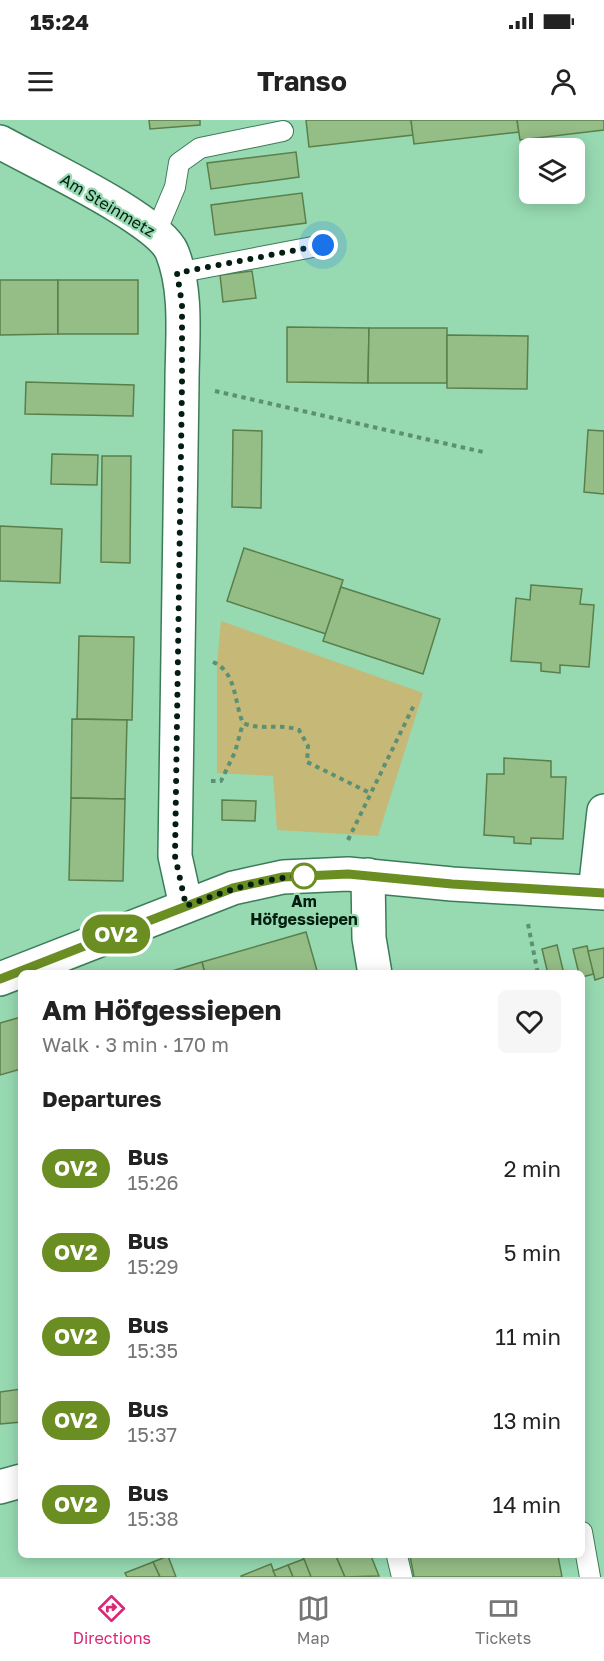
<!DOCTYPE html>
<meta charset="utf-8">
<style>
body{margin:0;font-family:"Golos Text",sans-serif;background:#f6f6f6;color:#222;height:100vh;display:flex;flex-direction:column;font-size:22px;white-space:nowrap}
*{box-sizing:border-box;margin:0}
p{font-size:20px;color:#767676}
.icon{flex:none;width:33px;height:33px;fill:none;stroke:currentColor;stroke-width:2;stroke-linecap:round;stroke-linejoin:round}
.map{position:relative;flex:1;overflow:hidden}
.sheet{position:absolute;left:18px;top:850px;width:567px;height:588px;display:flex;flex-direction:column;background:#fff;border-radius:9px;box-shadow:0 3px 15px #0003}
.sheet>*{flex:none}
.badge{padding:0 12px;border-radius:20px;font-size:21px;line-height:39px}
.buttons{position:absolute;left:519px;top:18px;display:grid;gap:12px}
.buttons a{display:grid;place-items:center;width:66px;height:66px;border-radius:9px;background:#fff;box-shadow:0 3px 15px #0003;font-size:30px}
.you{position:absolute;width:30px;height:30px;margin:-15px;border:4px solid #fff;border-radius:50%;background:#1a73e8;box-shadow:0 0 0 9px #1a73e833}
.map>.badge{position:absolute;translate:-50% -50%;box-shadow:0 0 0 3px #fff}
h2{padding:0 24px;font-size:22px;line-height:54px}
.round{display:grid;place-items:center;flex:none;width:63px;height:63px;border-radius:9px;background:#f6f6f6}
.headline{display:flex;align-items:center;justify-content:space-between;height:102px;padding:0 24px}
h1{font-size:28px;font-weight:700;line-height:45px}
ul{padding:0;list-style:none}
li{display:flex;align-items:center;gap:18px;height:84px;padding:0 24px}
li div{flex:1}
li b{display:block;font-size:22px}
li em{font-style:normal}
li .badge{min-width:66px;font-weight:700;text-align:center}
.status{display:flex;justify-content:space-between;align-items:center;height:42px;padding:0 30px;background:#fff;direction:ltr}
.status svg{height:16px;fill:currentColor}
header{display:flex;justify-content:space-between;align-items:center;height:78px;padding:0 24px;background:#fff;font-size:27px;font-weight:700}
.menu{display:flex;justify-content:space-around;align-items:center;height:84px;border-top:2px solid #e0e0e0;background:#fff;font-size:16px;color:#767676}
.menu a{display:grid;justify-items:center;gap:3px}
.menu .current{color:#db2777}
.map>svg:first-child{display:block}
</style>
<div class="status"><b>15:24</b><svg viewBox="0 0 49 12"><path d="M0 12V9h3v3zM5 12V6h3v6zM10 12V3h3v9zM15 12V0h3v12zM26 1h20v11H26zM47 4h2v5h-2z"/></svg></div>
<header><svg class="icon" aria-label="menu" viewBox="0 0 24 24"><path d="M4 6h16M4 12h16M4 18h16"/></svg>Transo<svg class="icon" aria-label="person" viewBox="0 0 24 24"><circle cx="12" cy="8" r="4"/><path d="M4 21q1-7 8-7t8 7"/></svg></header>
<div class="map">
<svg width="604" height="1457" viewBox="0 0 604 1457">
<rect width="100%" height="100%" fill="#97dab2"/>
<path fill="#c6b877" d="M 221,501 L 423,573 L 378,716 L 277,710 L 273,656 L 217,653 L 217,544 Z"/>
<g fill="#95bd86" stroke="#597f4b" stroke-width="1.5">
<path d="M 149,0 L 200,0 L 200,5 L 150,9 Z"/>
<path d="M 306,0 L 411,0 L 413,15 L 309,27 Z"/>
<path d="M 411,0 L 517,0 L 519,12 L 414,24 Z"/>
<path d="M 517,0 L 604,0 L 604,10 L 520,20 Z"/>
<path d="M 296,32 L 299,57 L 211,69 L 207,43 Z"/>
<path d="M 302,73 L 306,103 L 215,115 L 211,85 Z"/>
<path d="M 252,151 L 256,178 L 223,182 L 220,155 Z"/>
<path d="M 0,160 L 58,160 L 58,214 L 0,215 Z"/>
<rect x="58" y="160" width="80" height="54"/>
<path d="M 287,207 L 369,208 L 368,263 L 287,262 Z"/>
<path d="M 369,208 L 447,208 L 447,263 L 368,263 Z"/>
<path d="M 447,215 L 528,216 L 527,269 L 447,268 Z"/>
<path d="M 26,262 L 134,265 L 133,296 L 25,294 Z"/>
<path d="M 233,310 L 262,311 L 261,388 L 232,387 Z"/>
<path d="M 588,310 L 604,311 L 604,374 L 584,372 Z"/>
<path d="M 52,334 L 98,335 L 97,365 L 51,364 Z"/>
<path d="M 102,336 L 131,336 L 130,443 L 101,442 Z"/>
<path d="M 0,406 L 62,409 L 60,463 L 0,461 Z"/>
<path d="M 244,428 L 343,460 L 326,514 L 227,481 Z"/>
<path d="M 531,465 L 582,469 L 580,484 L 594,485 L 589,547 L 560,545 L 560,553 L 541,551 L 541,543 L 511,541 L 516,478 L 530,480 Z"/>
<path d="M 341,467 L 440,499 L 423,554 L 323,521 Z"/>
<path d="M 79,516 L 134,517 L 132,600 L 77,599 Z"/>
<path d="M 72,599 L 127,600 L 125,679 L 71,678 Z"/>
<path d="M 504,638 L 551,641 L 551,657 L 566,657 L 563,719 L 531,718 L 531,724 L 514,723 L 514,717 L 484,715 L 487,654 L 504,654 Z"/>
<path d="M 71,678 L 125,679 L 123,761 L 69,760 Z"/>
<path d="M 222,680 L 256,681 L 255,701 L 222,700 Z"/>
<path d="M 306,812 L 318,854 L 205,854 L 202,842 Z"/>
<path d="M 557,825 L 564,854 L 548,854 L 542,829 Z"/>
<path d="M 587,826 L 594,854 L 582,857 L 582,854 L 579,854 L 573,829 Z"/>
<path d="M 604,828 L 604,857 L 595,860 L 588,831 Z"/>
<path d="M 202,842 L 205,854 L 162,854 Z"/>
<path d="M 21,897 L 21,949 L 0,955 L 0,903 Z"/>
<path d="M 21,1269 L 21,1302 L 0,1304 L 0,1272 Z"/>
<path d="M 168,1436 L 176,1457 L 160,1457 L 153,1442 Z"/>
<path d="M 302,1436 L 336,1436 L 345,1457 L 311,1457 Z"/>
<path d="M 336,1436 L 371,1436 L 379,1456 L 345,1457 Z"/>
<path d="M 410,1436 L 558,1436 L 562,1457 L 414,1457 Z"/>
<path d="M 304,1439 L 311,1457 L 293,1457 L 288,1445 Z"/>
<path d="M 153,1442 L 160,1457 L 127,1457 L 125,1453 Z"/>
<path d="M 271,1444 L 276,1457 L 241,1457 L 241,1456 Z"/>
<path d="M 288,1445 L 293,1457 L 276,1457 L 273,1451 Z"/>
</g>
<g fill="none" stroke-linecap="round" stroke-linejoin="round">
<g stroke="#3b7c58" stroke-width="22">
<g id="service">
<path d="M 156,112 L 175,67 L 179,43 L 200,28 L 283,11"/>
<path d="M 177,153 L 323,125"/>
<path d="M 582,1412 L 590,1457"/>
<path d="M 397,1436 L 402,1457"/>
</g>
</g>
<g stroke="#3b7c58" stroke-width="36">
<g id="minor">
<path d="M 0,22 C 35,42 159,99 172,132 C 188,172 182,221 182,263 L 175,736 L 186,786"/>
<path d="M 368,755 L 369,818 L 375,854"/>
<path d="M 595,772 L 604,691"/>
<path d="M 0,859 L 233,768 L 283,757 L 348,754 L 452,764 L 604,773"/>
<path d="M 0,1367 L 21,1361"/>
</g>
</g>
<g stroke="#5c9072" stroke-width="4" stroke-dasharray="4.5 4.5" stroke-linecap="butt">
<path d="M 215,271 L 483,332"/>
<path d="M 213,542 C 237,552 234,583 243,603 C 261,611 280,603 299,610 L 308,626 L 307,642 L 370,673"/>
<path d="M 211,661 L 221,661 L 235,632 L 243,603"/>
<path d="M 348,720 L 415,583"/>
<path d="M 528,804 L 538,854"/>
</g>
<use href="#service" stroke="#fff" stroke-width="20"/>
<use href="#minor" stroke="#fff" stroke-width="33"/>
</g>
<g fill="none" stroke-linecap="round" stroke-linejoin="round">
<g stroke="#fff" stroke-width="14">
<path id="line" d="M 0,859 L 233,768 L 283,757 L 348,754 L 452,764 L 604,773"/>
</g>
<use href="#line" stroke="#6b8e23" stroke-width="9"/>
<path stroke="#031e10" stroke-width="6" stroke-dasharray="0 10.8" d="M 304,756 C 263,758 225,771 186,786 L 175,736 L 182,263 L 182,184 L 177,153 L 323,125"/>
</g>
<circle fill="#fff" stroke="#6b8e23" stroke-width="3" cx="304" cy="756" r="12"/>
<g text-anchor="middle" dominant-baseline="central" stroke-width="4.5" stroke-linejoin="round" paint-order="stroke">
<g font-size="16" fill="#031e10" stroke="#97dab2">
<text transform="translate(108 85) rotate(31)">Am Steinmetz</text>
</g>
<g font-size="16" font-weight="bold" fill="#031e10" stroke="#97dab2">
<text x="304" y="781">Am<tspan x="304" dy="18">Höfgessiepen</tspan></text>
</g>
</g>
</svg>
<div class="buttons">
<a><svg class="icon" aria-label="layers" viewBox="0 0 24 24"><path d="M12 4l9 5-9 5-9-5zM3 14l9 5 9-5"/></svg></a>
</div>
<div class="you" style="left:323px;top:125px"></div>
<b class="badge" style="left:116px;top:814px;background:#6b8e23;color:#fff">OV2</b>
<section class="sheet">
<div class="headline"><div><h1>Am Höfgessiepen</h1><p>Walk · 3 min · 170 m</p></div><a class="round"><svg class="icon" aria-label="heart" viewBox="0 0 24 24"><path d="M12 20l-8-8c-3-5 5-10 8-4 3-6 11-1 8 4z"/></svg></a></div>
<h2>Departures</h2>
<ul>
<li><span class="badge" style="background:#6b8e23;color:#fff">OV2</span><div><b>Bus</b><p>15:26</p></div><em>2 min</em></li>
<li><span class="badge" style="background:#6b8e23;color:#fff">OV2</span><div><b>Bus</b><p>15:29</p></div><em>5 min</em></li>
<li><span class="badge" style="background:#6b8e23;color:#fff">OV2</span><div><b>Bus</b><p>15:35</p></div><em>11 min</em></li>
<li><span class="badge" style="background:#6b8e23;color:#fff">OV2</span><div><b>Bus</b><p>15:37</p></div><em>13 min</em></li>
<li><span class="badge" style="background:#6b8e23;color:#fff">OV2</span><div><b>Bus</b><p>15:38</p></div><em>14 min</em></li>
</ul>
</section>
</div>
<nav class="menu">
<a class="current"><svg class="icon" aria-label="directions" viewBox="0 0 24 24"><path d="M12 3l9 9-9 9-9-9zM9 14v-3h6M13 9l2 2-2 2"/></svg>Directions</a>
<a><svg class="icon" aria-label="map" viewBox="0 0 24 24"><path d="M3 6l6-2 6 2 6-2v14l-6 2-6-2-6 2zM9 4v14M15 6v14"/></svg>Map</a>
<a><svg class="icon" aria-label="tickets" viewBox="0 0 24 24"><path d="M3 7h18v10H3zM15 7v10"/></svg>Tickets</a>
</nav>
